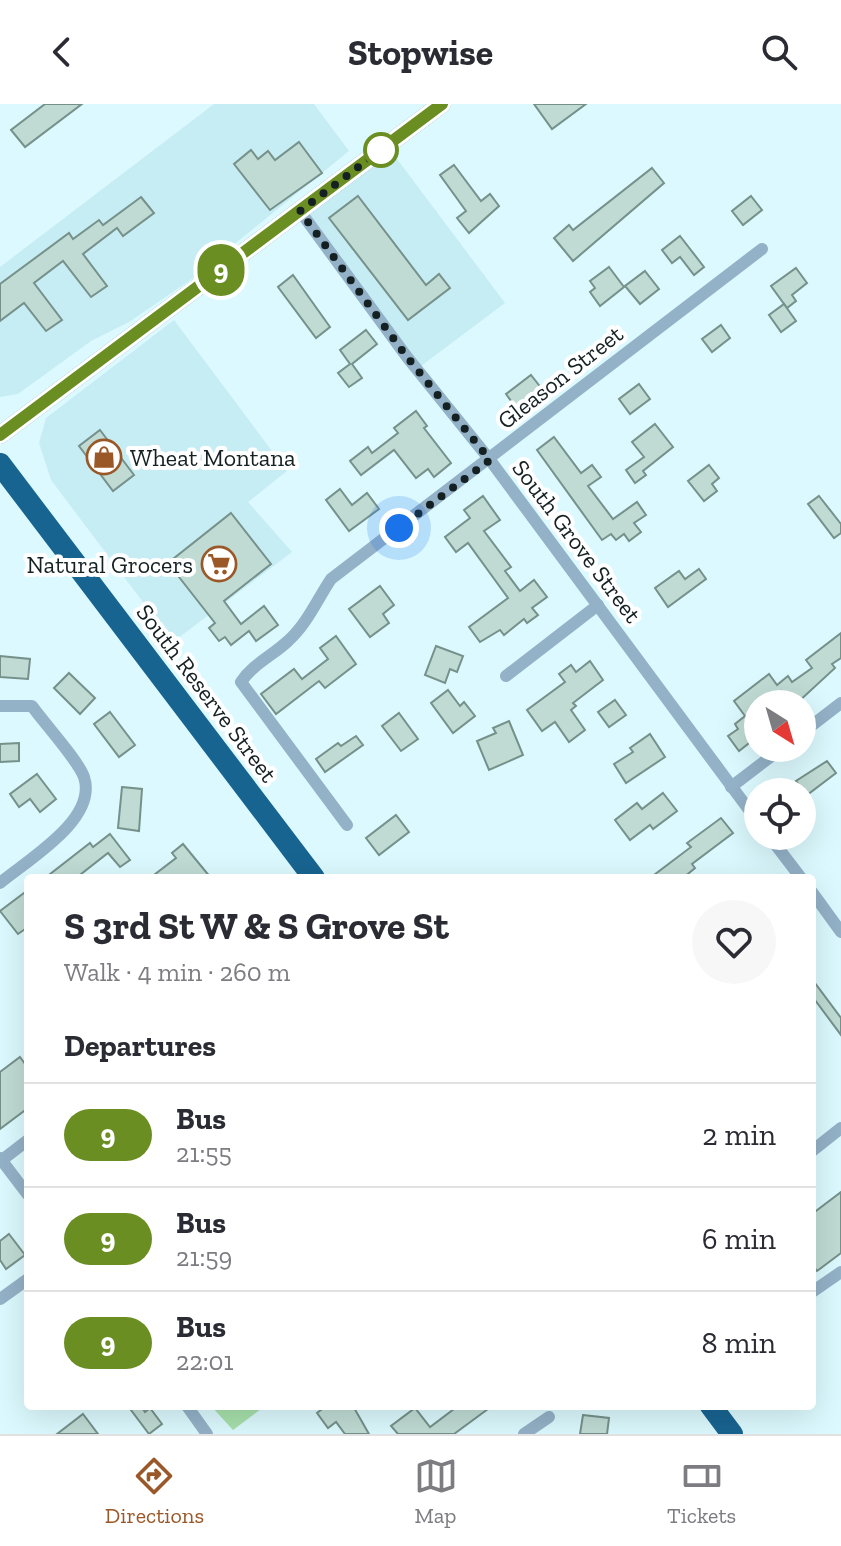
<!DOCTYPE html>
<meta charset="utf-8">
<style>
body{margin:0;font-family:"Zilla Slab",serif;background:#f7f7f7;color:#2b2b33;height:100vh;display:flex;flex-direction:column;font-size:30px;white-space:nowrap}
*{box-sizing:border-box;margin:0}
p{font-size:26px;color:#7c7c81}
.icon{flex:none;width:44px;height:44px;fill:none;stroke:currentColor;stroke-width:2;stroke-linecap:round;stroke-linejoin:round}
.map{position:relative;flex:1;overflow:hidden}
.panel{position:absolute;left:24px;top:770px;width:792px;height:536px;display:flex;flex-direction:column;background:#fff;border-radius:8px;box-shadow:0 8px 32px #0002}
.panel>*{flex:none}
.badge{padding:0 16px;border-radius:26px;font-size:28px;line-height:52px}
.needle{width:52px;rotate:143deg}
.controls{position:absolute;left:744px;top:586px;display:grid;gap:16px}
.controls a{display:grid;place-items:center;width:72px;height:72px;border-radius:50%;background:#fff;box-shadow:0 8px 32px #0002;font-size:40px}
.you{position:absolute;width:40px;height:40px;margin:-20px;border:6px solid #fff;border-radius:50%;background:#1a73e8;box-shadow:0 0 0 12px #1a73e833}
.map>.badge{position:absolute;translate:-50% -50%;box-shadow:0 0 0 4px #fff}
h2{padding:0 40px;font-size:30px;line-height:72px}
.round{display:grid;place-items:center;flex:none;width:84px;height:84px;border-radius:42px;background:#f7f7f7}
.summary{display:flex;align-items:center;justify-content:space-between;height:136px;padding:0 40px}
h1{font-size:38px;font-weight:700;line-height:60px}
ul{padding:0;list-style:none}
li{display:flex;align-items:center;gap:24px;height:104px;padding:0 40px;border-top:2px solid #e1e1e2}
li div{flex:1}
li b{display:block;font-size:30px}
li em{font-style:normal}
li .badge{min-width:88px;font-weight:700;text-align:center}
header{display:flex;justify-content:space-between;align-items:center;height:104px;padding:0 40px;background:#fff;font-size:36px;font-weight:700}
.tabs{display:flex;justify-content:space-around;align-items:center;height:112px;border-top:2px solid #e1e1e2;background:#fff;font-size:22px;color:#7c7c81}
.tabs a{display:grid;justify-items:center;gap:4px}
.tabs .on{color:#9a5727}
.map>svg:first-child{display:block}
</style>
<header><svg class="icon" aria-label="back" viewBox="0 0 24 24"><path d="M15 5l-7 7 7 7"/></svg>Stopwise<svg class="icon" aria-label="search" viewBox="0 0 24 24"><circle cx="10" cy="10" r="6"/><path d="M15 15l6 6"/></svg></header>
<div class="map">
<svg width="841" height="1330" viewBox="0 0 841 1330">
<rect width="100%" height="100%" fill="#dbf9fe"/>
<g fill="#c7edf4">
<path d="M 214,0 L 314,0 L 349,47 L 189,177 L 129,218 L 91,237 L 18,290 L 0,293 L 0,163 Z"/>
<path d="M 391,47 L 505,199 L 413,268 L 299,115 Z"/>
<path d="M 174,216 L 287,367 L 248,398 L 292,448 L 173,538 L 51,376 L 39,339 L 46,314 Z"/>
</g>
<path fill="#a6e0ab" d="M 211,1302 L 265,1302 L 233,1326 Z"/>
<g fill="#bfdbd4" stroke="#76908a" stroke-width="2">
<path d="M 45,0 L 82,0 L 25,43 L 11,26 Z"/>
<path d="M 534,0 L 586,0 L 552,25 Z"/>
<path d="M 299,38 L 322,69 L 270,106 L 234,60 L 251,46 L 258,55 L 268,47 L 275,56 Z"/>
<path d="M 454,61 L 481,97 L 490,90 L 499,102 L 469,129 L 457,114 L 466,107 L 440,71 Z"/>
<path d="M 652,64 L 664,79 L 573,157 L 554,134 L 569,121 L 573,126 Z"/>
<path d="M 358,92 L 426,181 L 439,170 L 450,184 L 408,216 L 329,114 Z"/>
<path d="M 751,92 L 762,106 L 743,121 L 732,107 Z"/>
<path d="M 141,93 L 154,109 L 123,132 L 117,124 L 83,150 L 107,182 L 91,193 L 63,157 L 34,179 L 62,216 L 46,227 L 24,199 L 0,217 L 0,180 L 69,129 L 73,135 L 99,116 L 103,121 Z"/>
<path d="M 680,132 L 704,163 L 694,171 L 680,153 L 672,159 L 662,146 Z"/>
<path d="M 609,163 L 624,183 L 600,202 L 590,188 L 595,184 L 590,177 Z"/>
<path d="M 796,164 L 807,179 L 792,191 L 796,197 L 787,204 L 771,182 Z"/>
<path d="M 645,167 L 659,185 L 640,200 L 625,182 Z"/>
<path d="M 293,171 L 330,223 L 316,234 L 278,183 Z"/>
<path d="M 784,200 L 796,217 L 781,228 L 769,211 Z"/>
<path d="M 721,221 L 730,234 L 712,248 L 702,235 Z"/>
<path d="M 366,226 L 377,240 L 352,260 L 362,274 L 349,283 L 338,269 L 350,260 L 340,246 Z"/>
<path d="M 531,271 L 542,285 L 516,304 L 506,290 Z"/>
<path d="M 639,280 L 650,295 L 630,310 L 619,295 Z"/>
<path d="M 416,307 L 427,322 L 424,324 L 451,359 L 434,373 L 428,365 L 416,374 L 394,346 L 361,371 L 350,357 L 368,343 L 372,349 L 398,329 L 394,324 Z"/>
<path d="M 655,320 L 673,343 L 643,367 L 646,371 L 635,379 L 626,366 L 644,353 L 632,338 Z"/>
<path d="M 100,326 L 134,371 L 113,387 L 79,342 Z"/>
<path d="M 554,333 L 581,369 L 592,361 L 601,373 L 588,382 L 613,415 L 637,398 L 646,411 L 634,419 L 641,428 L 629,437 L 624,430 L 616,436 L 611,430 L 602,436 L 537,346 Z"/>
<path d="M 709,361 L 719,374 L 712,380 L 717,387 L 704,397 L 688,377 Z"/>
<path d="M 340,385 L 352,401 L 367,389 L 379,405 L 349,427 L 326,396 Z"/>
<path d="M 483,392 L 500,416 L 484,427 L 511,463 L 505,467 L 520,487 L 534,476 L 547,493 L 532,504 L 538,511 L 527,519 L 524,515 L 504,531 L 500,526 L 480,538 L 469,523 L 508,494 L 468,439 L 456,448 L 445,433 L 470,414 L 464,406 Z"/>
<path d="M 819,392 L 841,420 L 841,429 L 834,434 L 808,400 Z"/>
<path d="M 231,409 L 271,460 L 224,497 L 241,520 L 264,502 L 278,521 L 256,537 L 249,527 L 231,541 L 225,533 L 219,537 L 209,524 L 215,519 L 168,459 Z"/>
<path d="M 699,465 L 706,475 L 668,503 L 655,484 L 679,467 L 685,475 Z"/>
<path d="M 380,482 L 394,501 L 383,510 L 389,519 L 370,533 L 349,505 Z"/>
<path d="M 841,529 L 841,554 L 832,560 L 835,564 L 796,600 L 791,600 L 781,587 L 763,600 L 758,600 L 758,604 L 747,612 L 758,626 L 758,632 L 739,647 L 728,632 L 738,625 L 735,620 L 745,612 L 734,597 L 769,570 L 777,581 L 788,572 L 792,578 L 812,564 L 806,556 Z"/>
<path d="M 336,532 L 356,560 L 325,584 L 319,577 L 276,610 L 261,590 L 294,565 L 302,575 L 328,555 L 320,544 Z"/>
<path d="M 436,542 L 463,552 L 457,568 L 450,565 L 445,579 L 425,571 Z"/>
<path d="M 0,552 L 30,555 L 28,575 L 0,573 Z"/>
<path d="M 590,557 L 603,576 L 573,599 L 576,602 L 571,606 L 585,626 L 569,638 L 555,618 L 542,627 L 527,606 L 565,578 L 559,570 L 571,561 L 576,568 Z"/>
<path d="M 69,569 L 95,594 L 80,610 L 54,584 Z"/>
<path d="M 448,586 L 460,602 L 464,598 L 475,612 L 453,629 L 431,599 Z"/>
<path d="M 615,596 L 626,611 L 609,623 L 598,608 Z"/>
<path d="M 110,608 L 135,641 L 119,653 L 94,620 Z"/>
<path d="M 399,609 L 418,635 L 401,647 L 382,622 Z"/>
<path d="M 509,617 L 523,651 L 489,666 L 477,637 L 496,629 L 493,624 Z"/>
<path d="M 650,630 L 665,653 L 626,679 L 614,660 L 633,648 L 630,644 Z"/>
<path d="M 356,632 L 363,641 L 325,668 L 316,655 L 338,639 L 341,642 Z"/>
<path d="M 19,639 L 19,657 L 0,658 L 0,640 Z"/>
<path d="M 827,657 L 836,669 L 807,691 L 796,677 Z"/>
<path d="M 37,670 L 56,695 L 40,708 L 30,695 L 19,703 L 10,690 Z"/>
<path d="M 122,683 L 142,685 L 139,727 L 118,724 Z"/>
<path d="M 663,689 L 677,707 L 653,725 L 650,721 L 630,736 L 615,716 L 637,699 L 642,705 Z"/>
<path d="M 396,711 L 409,728 L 379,751 L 366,734 Z"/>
<path d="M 721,714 L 733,729 L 692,760 L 695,764 L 683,774 L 650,774 L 691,743 L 687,739 Z"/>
<path d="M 110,730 L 130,756 L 120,763 L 108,749 L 76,774 L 45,774 L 90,739 L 93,743 Z"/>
<path d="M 183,740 L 211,774 L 150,774 L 176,754 L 172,749 Z"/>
<path d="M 28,786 L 28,823 L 18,830 L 0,807 Z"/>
<path d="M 812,875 L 841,914 L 841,931 L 812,892 Z"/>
<path d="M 20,953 L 28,964 L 28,1004 L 0,1025 L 0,968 Z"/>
<path d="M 841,1088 L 841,1149 L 817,1167 L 812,1161 L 812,1110 Z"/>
<path d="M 9,1130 L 25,1151 L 6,1165 L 0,1156 L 0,1137 Z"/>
<path d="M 128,1302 L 141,1302 L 145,1308 L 150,1304 L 162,1320 L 149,1330 Z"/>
<path d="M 326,1302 L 353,1302 L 369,1330 L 345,1330 L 336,1318 L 328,1324 L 317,1309 Z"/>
<path d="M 458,1302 L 492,1302 L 454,1330 L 398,1330 L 391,1322 L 415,1304 L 430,1323 Z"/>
<path d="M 83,1310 L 98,1330 L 57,1330 Z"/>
<path d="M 583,1311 L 609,1314 L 607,1330 L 580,1330 Z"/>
</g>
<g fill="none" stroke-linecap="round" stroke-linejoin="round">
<g stroke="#93b1c7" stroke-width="12">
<path d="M 300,107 L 407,253 L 490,356 L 758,718"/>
<path d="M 506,572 L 598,501"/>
<path d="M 0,602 L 32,602 C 44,619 78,656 84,673 C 98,715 29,755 0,779"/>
<path d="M 802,629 L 841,599"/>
<path d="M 731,683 L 782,644"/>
<path d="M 347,721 L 241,578 C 253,560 272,552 288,537 C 307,520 317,496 331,475 L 762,145"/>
<path d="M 769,732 L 801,774"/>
<path d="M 812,788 L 841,828"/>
<path d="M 812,1047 L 841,1024"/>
<path d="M 0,1054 L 28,1091"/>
<path d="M 2,1056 L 28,1036"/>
<path d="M 812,1188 L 841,1168"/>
<path d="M 0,1195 L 28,1175"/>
<path d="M 187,1302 L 207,1330"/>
<path d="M 524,1330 L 549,1313"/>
</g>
<path stroke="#6490b1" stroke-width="18" d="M 0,331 L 442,0"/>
<g stroke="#186491" stroke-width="22">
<path d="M 0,360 L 314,774"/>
<path d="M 711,1302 L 732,1330"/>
</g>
</g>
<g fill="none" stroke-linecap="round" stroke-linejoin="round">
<g stroke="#fff" stroke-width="18">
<path id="line" d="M 0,331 L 442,0"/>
</g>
<use href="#line" stroke="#6b8e23" stroke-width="12"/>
<path stroke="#152022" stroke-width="8" stroke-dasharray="0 14.4" d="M 381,46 L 300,107 L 407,253 L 490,356 L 399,424"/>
</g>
<defs>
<g id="shop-ring" transform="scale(1.8)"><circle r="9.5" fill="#fff" stroke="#9a5727" stroke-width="1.5"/><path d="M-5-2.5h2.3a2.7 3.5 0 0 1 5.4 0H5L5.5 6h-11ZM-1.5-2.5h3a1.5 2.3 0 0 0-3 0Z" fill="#9a5727"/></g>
<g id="supermarket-ring" transform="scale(1.8)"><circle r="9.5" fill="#fff" stroke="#9a5727" stroke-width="1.5"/><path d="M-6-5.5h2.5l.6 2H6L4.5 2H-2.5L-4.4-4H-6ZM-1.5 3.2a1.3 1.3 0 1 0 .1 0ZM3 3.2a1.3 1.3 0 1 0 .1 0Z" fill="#9a5727"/></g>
</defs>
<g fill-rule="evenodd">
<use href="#shop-ring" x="104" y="353"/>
<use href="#supermarket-ring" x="219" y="460"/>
</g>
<circle fill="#fff" stroke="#6b8e23" stroke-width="4" cx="381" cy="46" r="16"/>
<g text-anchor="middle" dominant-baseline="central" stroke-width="8" stroke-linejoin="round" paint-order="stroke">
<g font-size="24" fill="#152022" stroke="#fff">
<text transform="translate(560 273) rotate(-38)">Gleason Street</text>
<text transform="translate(577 437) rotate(53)">South Grove Street</text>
<text transform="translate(207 589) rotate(53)">South Reserve Street</text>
</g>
<g font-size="24" fill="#152022" stroke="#fff" text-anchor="start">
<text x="130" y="353">Wheat Montana</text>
<text x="193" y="460" text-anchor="end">Natural Grocers</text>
</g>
</g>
</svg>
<div class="controls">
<a><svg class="needle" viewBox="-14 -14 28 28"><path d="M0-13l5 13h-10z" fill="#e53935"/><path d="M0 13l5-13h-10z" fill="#7c7c81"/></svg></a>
<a><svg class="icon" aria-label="locate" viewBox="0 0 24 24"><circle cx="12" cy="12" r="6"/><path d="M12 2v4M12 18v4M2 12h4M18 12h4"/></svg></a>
</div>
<div class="you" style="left:399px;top:424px"></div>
<b class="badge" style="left:221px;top:166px;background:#6b8e23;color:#fff">9</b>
<section class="panel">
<div class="summary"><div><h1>S 3rd St W &amp; S Grove St</h1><p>Walk · 4 min · 260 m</p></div><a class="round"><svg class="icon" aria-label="heart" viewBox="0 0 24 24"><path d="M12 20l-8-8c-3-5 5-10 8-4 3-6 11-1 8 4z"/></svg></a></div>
<h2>Departures</h2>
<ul>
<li><span class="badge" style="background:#6b8e23;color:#fff">9</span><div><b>Bus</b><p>21:55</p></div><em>2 min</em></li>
<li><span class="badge" style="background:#6b8e23;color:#fff">9</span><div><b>Bus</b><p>21:59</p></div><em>6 min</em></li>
<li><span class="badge" style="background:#6b8e23;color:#fff">9</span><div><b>Bus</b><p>22:01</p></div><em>8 min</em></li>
</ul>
</section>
</div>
<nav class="tabs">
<a class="on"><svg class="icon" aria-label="directions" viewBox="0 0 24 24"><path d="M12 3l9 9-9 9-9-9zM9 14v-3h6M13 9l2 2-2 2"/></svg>Directions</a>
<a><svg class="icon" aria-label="map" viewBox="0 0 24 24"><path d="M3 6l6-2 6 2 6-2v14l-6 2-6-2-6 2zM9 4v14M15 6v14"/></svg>Map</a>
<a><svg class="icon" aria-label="tickets" viewBox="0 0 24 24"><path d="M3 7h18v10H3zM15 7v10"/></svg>Tickets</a>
</nav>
